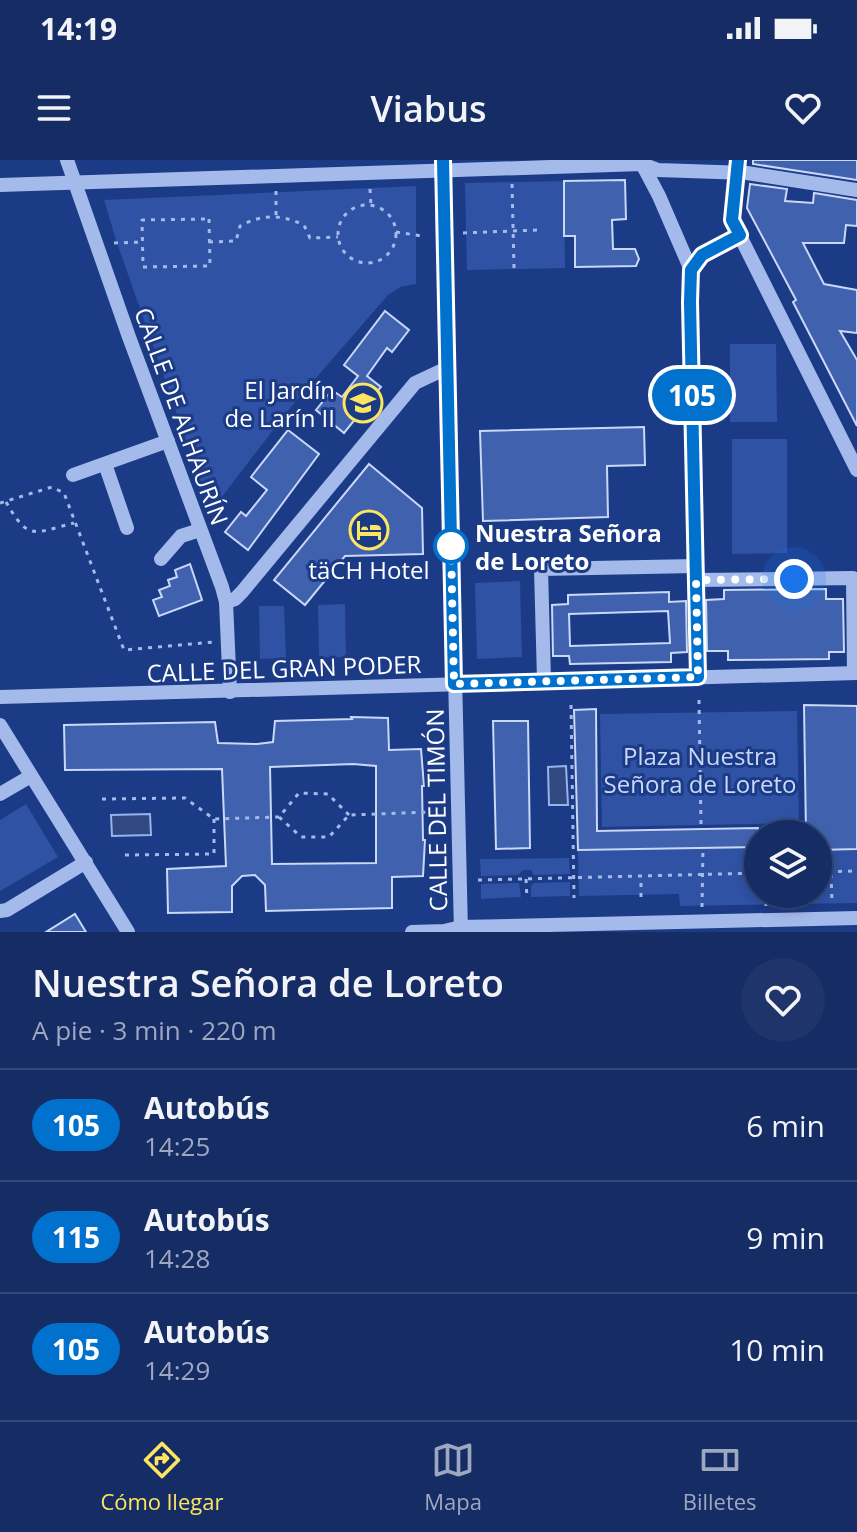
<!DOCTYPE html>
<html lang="es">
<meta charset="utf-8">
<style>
body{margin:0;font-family:"Open Sans",sans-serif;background:#1e346a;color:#f1f3f6;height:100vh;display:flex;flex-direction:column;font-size:30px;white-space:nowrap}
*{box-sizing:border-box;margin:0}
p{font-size:26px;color:#9da7bf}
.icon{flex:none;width:44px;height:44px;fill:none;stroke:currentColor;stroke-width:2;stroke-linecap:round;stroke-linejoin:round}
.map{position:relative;height:772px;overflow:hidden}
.panel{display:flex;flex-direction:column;background:#152c64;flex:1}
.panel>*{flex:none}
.badge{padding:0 16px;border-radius:26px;font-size:28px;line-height:52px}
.buttons{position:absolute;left:744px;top:660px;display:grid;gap:16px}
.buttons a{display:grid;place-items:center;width:88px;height:88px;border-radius:50%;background:#152c64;box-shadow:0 4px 12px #0003,0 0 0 2px #344878;font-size:40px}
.you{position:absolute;width:40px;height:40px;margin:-20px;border:6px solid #fff;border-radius:50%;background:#1a73e8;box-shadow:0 0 0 12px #1a73e833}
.map>.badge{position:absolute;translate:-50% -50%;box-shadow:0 0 0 4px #fff}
.round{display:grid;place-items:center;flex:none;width:84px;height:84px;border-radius:42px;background:#1e346a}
.overview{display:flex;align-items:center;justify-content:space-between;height:136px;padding:0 32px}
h1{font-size:38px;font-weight:600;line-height:60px}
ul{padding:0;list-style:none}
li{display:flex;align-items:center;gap:24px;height:112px;padding:0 32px;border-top:2px solid #344878}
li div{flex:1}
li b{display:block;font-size:30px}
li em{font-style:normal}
li .badge{min-width:88px;font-weight:700;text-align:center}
.status{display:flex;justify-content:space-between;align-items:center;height:56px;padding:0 40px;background:#152c64;direction:ltr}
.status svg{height:22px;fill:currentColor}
header{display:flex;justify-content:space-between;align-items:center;height:104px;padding:0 32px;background:#152c64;font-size:36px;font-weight:600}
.dock{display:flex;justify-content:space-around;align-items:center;height:112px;border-top:2px solid #344878;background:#152c64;font-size:22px;color:#9da7bf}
.dock a{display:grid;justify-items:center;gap:4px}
.dock .active{color:#fce661}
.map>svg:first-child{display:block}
</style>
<div class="status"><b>14:19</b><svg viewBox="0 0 49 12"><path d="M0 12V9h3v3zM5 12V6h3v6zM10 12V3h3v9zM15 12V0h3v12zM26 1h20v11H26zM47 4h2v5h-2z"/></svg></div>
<header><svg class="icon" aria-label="menu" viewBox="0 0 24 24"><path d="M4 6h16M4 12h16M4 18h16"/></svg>Viabus<svg class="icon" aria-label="heart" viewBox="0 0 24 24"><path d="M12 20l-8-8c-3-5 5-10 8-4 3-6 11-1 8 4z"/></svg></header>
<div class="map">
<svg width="857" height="772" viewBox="0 0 857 772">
<rect width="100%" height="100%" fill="#1c3b86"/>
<g fill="#2f52a4">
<path d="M 564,21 L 565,108 L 467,110 L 465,23 Z"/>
<path d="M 416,26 L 416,124 L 400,127 L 388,135 L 290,248 L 211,351 L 117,83 L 104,40 Z"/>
<path d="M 730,184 L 776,184 L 777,262 L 730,262 Z"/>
<path d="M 732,279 L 787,279 L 787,393 L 732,394 Z"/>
<path d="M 520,421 L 522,497 L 477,499 L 475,423 Z"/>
<path d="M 345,444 L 346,497 L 319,497 L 318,445 Z"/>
<path d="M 259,446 L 284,446 L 286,498 L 260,499 Z"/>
<path d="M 797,551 L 799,663 L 602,667 L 600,554 Z"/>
<path d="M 26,644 L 58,697 L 0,731 L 0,660 Z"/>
<path d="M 758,687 L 758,734 L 818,734 L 818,690 L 857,689 L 857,743 L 680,746 L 679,734 L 579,736 L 578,690 Z"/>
<path d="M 569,698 L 570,714 L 534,715 L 531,710 L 523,710 L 518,715 L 481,716 L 480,699 Z"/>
<path d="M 570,722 L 570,736 L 531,737 L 531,726 L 534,723 Z"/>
<path d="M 519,723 L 521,737 L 481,739 L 481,724 Z"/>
</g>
<g fill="#314981" stroke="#97b2ed" stroke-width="2">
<path d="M 566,606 L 568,645 L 549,645 L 548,607 Z"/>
<path d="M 150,654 L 151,675 L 112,676 L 111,655 Z"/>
</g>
<g fill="#4061ad" stroke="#c9d7f8" stroke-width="2" fill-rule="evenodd">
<path d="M 753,0 L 857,0 L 857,20 L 753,4 Z"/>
<path d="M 625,20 L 626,59 L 612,60 L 613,89 L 635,89 L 639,99 L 636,106 L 575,107 L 575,76 L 564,76 L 564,21 Z"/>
<path d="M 750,24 L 787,29 L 785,41 L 813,43 L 814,33 L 857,40 L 857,66 L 846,65 L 844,83 L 803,83 L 824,124 L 857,130 L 857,173 L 840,171 L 857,200 L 857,266 L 793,142 L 796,140 L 747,48 Z"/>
<path d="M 385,151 L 409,170 L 392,192 L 387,188 L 367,216 L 381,227 L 344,273 L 316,250 L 332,230 L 342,237 L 358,216 L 344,205 Z"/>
<path d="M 644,267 L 645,305 L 607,306 L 608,357 L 483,361 L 480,271 Z"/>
<path d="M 288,270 L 319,294 L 248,390 L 225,372 L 241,352 L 246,356 L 267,330 L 251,317 Z"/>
<path d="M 369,304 L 422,348 L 423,394 L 345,396 L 305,445 L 274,420 Z"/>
<path d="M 190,404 L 202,440 L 159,456 L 153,440 L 162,437 L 159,430 L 170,426 L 168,420 L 177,417 L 175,410 Z"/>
<path d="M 826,429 L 826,439 L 843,439 L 844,492 L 829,492 L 829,499 L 728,500 L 728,491 L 707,491 L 706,440 L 724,439 L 724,430 Z"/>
<path d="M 669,432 L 669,442 L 686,441 L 687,492 L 671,493 L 671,502 L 570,504 L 569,496 L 553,496 L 552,445 L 568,444 L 568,435 ZM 668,451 L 670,483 L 570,486 L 569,454 Z"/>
<path d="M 804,545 L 857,546 L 857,689 L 818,690 L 818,674 L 806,674 Z"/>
<path d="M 596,549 L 597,671 L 758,668 L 758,687 L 578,690 L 574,550 Z"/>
<path d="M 351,557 L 388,558 L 389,590 L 421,589 L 424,626 L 422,626 L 423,680 L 425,680 L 423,716 L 392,717 L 392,748 L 266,751 L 265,725 L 255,715 L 242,716 L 232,726 L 232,752 L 168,753 L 167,709 L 226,706 L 222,609 L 65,610 L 64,565 L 215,562 L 218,583 L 257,584 L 273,582 L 275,561 L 352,559 ZM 353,604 L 376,606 L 376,703 L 272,704 L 270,607 Z"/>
<path d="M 493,561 L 528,561 L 530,688 L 496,689 Z"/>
<path d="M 75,754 L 86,772 L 46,772 Z"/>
</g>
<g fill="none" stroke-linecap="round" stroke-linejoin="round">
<g stroke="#a4baeb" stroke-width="3" stroke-dasharray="4 6" stroke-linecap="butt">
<path d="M 512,24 L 514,108"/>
<path d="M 370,29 L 371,45"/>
<path d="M 276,31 L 276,55"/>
<circle cx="367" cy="74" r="29"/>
<path d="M 209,59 L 210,106 L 143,107 L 142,60 Z"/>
<path d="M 396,72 L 422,76"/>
<path d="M 463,73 L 537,70"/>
<path d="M 209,82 L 236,81 L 240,66 C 262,54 281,54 304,65 L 310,78 L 338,77"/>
<path d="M 114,83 L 142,82"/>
<path d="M 6,342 C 29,382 33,373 74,363"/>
<path d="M 0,343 L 52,327 L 64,333 L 124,490 L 214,482"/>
<path d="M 699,540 L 701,665"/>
<path d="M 571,545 L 574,738"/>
<path d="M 102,639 L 185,638 L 214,659 L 279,657"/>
<path d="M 349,655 L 328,634 L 299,633 L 279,657 L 301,677 L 329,677 L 349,655 L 431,652"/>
<path d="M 125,695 L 214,694 L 214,659"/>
<path d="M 818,712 L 855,711"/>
<path d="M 831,714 L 832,742"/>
<path d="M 526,719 L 527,739"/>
<path d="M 478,720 L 758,713"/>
<path d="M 766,734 L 766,746"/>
<path d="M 641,737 L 641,717"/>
<path d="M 702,747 L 703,688"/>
</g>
<g stroke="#a4baeb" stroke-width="14">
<path d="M 67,0 L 129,177 L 222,427 L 226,442 L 230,532"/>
<path d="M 443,0 L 461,772"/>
<path d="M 640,0 L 659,36 L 691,110 L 690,142 L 698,517"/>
<path d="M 738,0 L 732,60 L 857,310"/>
<path d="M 0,25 L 642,4 L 658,10 L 747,13 L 857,30"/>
<path d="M 691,110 L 702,95 L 740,75"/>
<path d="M 105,304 L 127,368"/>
<path d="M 73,315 L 168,281"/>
<path d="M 161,399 L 181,376 L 200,370"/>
<path d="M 696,420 L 853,418 L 854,513"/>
<path d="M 226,442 L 235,439 L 242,432 L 415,223 L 447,208"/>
<path d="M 544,520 L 541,409 L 696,406"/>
<path d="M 0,537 L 857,513"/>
<path d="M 0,565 L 128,772"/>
<path d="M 0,634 L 31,616"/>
<path d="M 0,751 L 7,750 L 86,702"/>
<path d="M 412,772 L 444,771 L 461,767 L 857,758"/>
</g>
</g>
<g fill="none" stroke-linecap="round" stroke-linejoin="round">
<g stroke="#fff" stroke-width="18">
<path id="line" d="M 443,0 L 454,524 L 698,517 L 690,142 L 691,110 L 702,95 L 740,75 L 732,60 L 738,0"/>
</g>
<use href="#line" stroke="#0072ce" stroke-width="12"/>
<path stroke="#fff" stroke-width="8" stroke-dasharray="0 14.4" d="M 451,386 L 454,524 L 698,517 L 696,420 L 794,419"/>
</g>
<defs>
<g id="school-ring" transform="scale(2)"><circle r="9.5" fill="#1c3b86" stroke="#fce661" stroke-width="1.5"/><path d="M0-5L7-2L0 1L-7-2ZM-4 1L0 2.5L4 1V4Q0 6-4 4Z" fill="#fce661"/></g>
<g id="hotel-ring" transform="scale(2)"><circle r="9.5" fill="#1c3b86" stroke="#fce661" stroke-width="1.5"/><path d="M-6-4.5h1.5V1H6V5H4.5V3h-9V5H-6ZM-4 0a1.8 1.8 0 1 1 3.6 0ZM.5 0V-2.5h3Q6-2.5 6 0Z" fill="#fce661"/></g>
</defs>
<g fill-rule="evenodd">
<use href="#school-ring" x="363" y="243"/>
<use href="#hotel-ring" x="369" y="370"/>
</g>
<circle fill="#fff" stroke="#0072ce" stroke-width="4" cx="451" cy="386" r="16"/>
<g text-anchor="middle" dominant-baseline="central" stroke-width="6" stroke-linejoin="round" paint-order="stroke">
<g font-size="24" fill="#fff" stroke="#1c3b86" text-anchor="end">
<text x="335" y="229">El Jardín<tspan x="335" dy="28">de Larín II</tspan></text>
<text x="369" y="409" text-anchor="middle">täCH Hotel</text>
</g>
<g font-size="24" fill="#fff" stroke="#1c3b86">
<text transform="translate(182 256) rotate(70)">CALLE DE ALHAURÍN</text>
<text transform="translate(284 508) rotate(-2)">CALLE DEL GRAN PODER</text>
<text transform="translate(436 650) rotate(-91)">CALLE DEL TIMÓN</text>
</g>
<g font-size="24" font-weight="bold" fill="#fff" stroke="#1c3b86" text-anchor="start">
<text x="475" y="372">Nuestra Señora<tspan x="475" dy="28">de Loreto</tspan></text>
</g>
<g font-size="24" fill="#c9d7f8" stroke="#1c3b86">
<text x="700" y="595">Plaza Nuestra<tspan x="700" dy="28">Señora de Loreto</tspan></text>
</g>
</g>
</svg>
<div class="buttons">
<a><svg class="icon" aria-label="layers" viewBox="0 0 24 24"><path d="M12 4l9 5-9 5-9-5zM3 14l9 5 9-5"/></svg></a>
</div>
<div class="you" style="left:794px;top:419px"></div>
<b class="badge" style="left:692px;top:235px;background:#0072ce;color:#fff">105</b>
</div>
<section class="panel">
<div class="overview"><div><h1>Nuestra Señora de Loreto</h1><p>A pie · 3 min · 220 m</p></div><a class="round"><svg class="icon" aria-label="heart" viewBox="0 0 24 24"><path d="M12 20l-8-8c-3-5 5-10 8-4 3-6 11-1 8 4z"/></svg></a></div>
<ul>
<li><span class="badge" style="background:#0072ce;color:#fff">105</span><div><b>Autobús</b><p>14:25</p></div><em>6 min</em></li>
<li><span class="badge" style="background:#0072ce;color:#fff">115</span><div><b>Autobús</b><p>14:28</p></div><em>9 min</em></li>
<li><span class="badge" style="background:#0072ce;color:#fff">105</span><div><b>Autobús</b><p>14:29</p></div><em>10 min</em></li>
</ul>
</section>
<nav class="dock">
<a class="active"><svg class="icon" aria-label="directions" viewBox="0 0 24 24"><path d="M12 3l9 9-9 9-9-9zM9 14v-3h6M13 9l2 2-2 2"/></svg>Cómo llegar</a>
<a><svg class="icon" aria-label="map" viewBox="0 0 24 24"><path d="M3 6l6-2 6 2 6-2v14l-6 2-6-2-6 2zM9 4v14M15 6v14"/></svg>Mapa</a>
<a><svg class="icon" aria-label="tickets" viewBox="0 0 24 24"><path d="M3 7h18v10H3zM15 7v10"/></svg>Billetes</a>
</nav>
